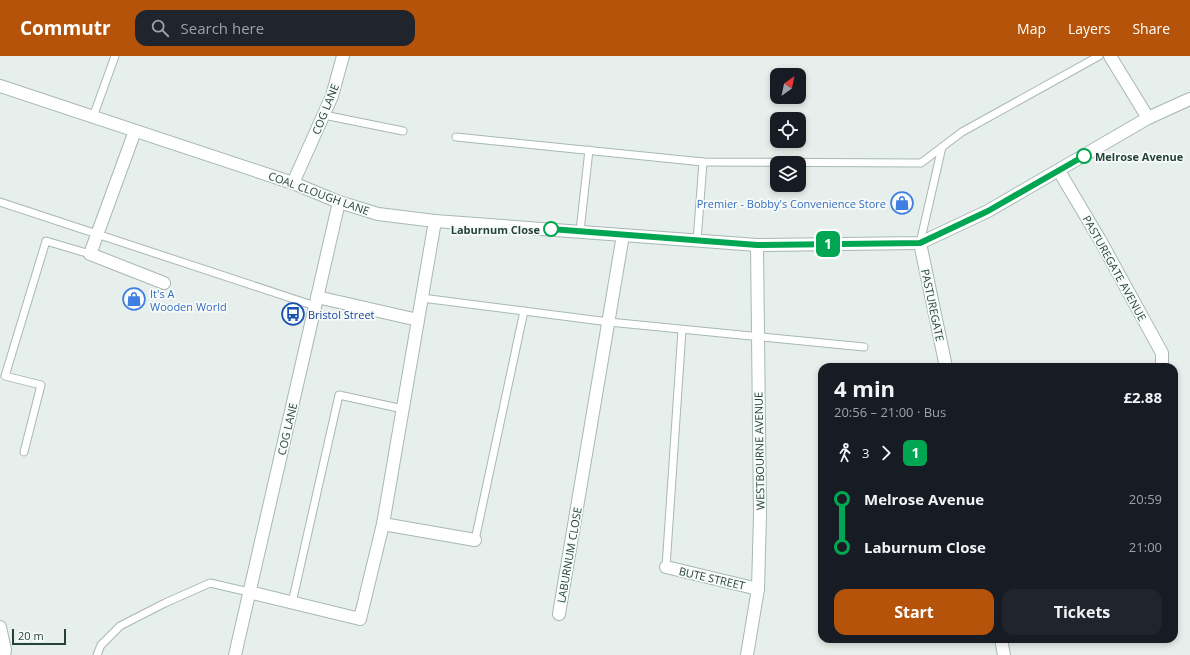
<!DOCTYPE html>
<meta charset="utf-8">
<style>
body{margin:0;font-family:"Open Sans",sans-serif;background:#20242c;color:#f1f3f6;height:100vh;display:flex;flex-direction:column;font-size:15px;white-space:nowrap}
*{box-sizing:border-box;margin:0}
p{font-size:13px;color:#9ea1a6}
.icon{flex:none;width:22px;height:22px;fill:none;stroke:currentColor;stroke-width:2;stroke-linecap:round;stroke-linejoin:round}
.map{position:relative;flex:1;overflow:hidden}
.sheet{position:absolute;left:818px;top:307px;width:360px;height:280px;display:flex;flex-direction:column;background:#171b24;border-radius:12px;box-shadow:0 2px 6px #0003}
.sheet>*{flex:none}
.badge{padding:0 8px;border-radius:6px;font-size:14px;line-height:26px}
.needle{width:26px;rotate:33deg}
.controls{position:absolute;left:770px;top:12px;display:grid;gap:8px}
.controls a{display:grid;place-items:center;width:36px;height:36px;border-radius:8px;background:#171b24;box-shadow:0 2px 6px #0003;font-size:20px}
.scale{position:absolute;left:12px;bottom:10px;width:54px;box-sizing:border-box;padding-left:4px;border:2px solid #24423a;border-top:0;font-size:11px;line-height:14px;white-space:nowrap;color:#24423a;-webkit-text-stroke:3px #f7fbf9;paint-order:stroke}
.map>.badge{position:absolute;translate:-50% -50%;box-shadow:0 0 0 2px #fff}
.legs{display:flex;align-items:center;gap:6px;height:44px;padding:0 16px;font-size:13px}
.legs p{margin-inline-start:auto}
.headline{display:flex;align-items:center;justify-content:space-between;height:68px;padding:0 16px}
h1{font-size:22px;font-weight:700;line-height:30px}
.cta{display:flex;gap:8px;margin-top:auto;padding:8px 16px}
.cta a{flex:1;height:46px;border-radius:12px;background:#b45309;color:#fff;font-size:16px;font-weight:700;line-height:46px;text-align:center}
.cta a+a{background:#20242c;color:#f1f3f6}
ul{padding:0 16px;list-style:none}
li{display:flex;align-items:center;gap:14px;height:48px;font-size:15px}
li i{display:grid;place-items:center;width:6px;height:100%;margin:0 5px;background:currentColor}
li i::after{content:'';width:10px;height:10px;margin:-5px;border:3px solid;border-radius:50%;background:#171b24}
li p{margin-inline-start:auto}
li:first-child i{background:linear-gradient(#0000 50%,currentColor 0)}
li:last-child i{background:linear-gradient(currentColor 50%,#0000 0)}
header{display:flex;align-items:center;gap:24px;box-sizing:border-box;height:56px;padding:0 20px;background:#b45309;color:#fff}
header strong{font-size:19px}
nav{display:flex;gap:22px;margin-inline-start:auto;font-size:14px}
.search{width:280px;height:36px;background:#20242c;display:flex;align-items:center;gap:10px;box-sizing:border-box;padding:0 14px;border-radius:12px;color:#9ea1a6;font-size:15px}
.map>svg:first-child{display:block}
</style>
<header>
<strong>Commutr</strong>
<div class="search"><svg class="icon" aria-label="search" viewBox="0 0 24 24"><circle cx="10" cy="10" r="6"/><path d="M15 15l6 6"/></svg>Search here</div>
<nav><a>Map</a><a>Layers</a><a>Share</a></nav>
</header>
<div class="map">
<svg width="1190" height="599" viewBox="0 0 1190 599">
<rect width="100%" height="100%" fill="#e6efeb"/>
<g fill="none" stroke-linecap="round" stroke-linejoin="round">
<g stroke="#a8b8b2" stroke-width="9">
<g id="service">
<path d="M 324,59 L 403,75"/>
<path d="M 93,61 L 115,0"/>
<path d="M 456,81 L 703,106 L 921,107 L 962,76 L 1099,0"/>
<path d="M 0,146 L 315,250"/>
<path d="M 580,175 L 589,94"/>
<path d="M 697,185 L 703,106"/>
<path d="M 920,187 L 942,91"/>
<path d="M 422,242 L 609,266 L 864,291"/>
<path d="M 24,396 L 41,329 L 5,320 L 46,185 L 90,198"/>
<path d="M 475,484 L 524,255"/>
<path d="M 666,511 L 682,274"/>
<path d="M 292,547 L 339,339 L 403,353"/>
<path d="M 97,599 L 101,589 L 120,570 L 165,547 L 210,527 L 249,536"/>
</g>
</g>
<g stroke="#a8b8b2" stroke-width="14">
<g id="minor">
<path d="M 1110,0 L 1148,62"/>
<path d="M 135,75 L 90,198 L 164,227"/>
<path d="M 1059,115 L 1100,184 L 1162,297 L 1162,311"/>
<path d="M 920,187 L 946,311"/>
<path d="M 317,241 L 418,264"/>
<path d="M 383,468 L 475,484"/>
<path d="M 666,511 L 758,533"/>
<path d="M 249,536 L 360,563 L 383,468 L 435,165"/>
<path d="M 559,558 L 623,179"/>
<path d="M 0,571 L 5,594 L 4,599"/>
<path d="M 1001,583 L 1004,599"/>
<path d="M 747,599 L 758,533 L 760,459 L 757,189"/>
</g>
</g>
<g stroke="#a8b8b2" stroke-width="14">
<g id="tertiary">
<path d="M 0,30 L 293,127 L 339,146 L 378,158 L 435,165 L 757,189 L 920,187 L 988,155 L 1148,62 L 1190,43"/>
<path d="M 293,127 L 332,40 L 343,0"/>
<path d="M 235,599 L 339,146"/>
</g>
</g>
<use href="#service" stroke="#fff" stroke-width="7"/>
<use href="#minor" stroke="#fff" stroke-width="12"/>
<use href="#tertiary" stroke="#fff" stroke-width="12"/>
</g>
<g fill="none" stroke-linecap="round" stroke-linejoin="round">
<g stroke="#fff" stroke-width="9">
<path id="line-1" d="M 551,173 L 757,189 L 920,187 L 988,155 L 1084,100"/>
</g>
<use href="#line-1" stroke="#00a651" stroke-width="6"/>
</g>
<defs>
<g id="shop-ring" transform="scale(1.15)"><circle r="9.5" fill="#f7fbf9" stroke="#3f7fe0" stroke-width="1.5"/><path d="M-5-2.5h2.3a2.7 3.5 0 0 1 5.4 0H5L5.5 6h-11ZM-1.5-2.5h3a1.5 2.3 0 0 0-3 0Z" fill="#3f7fe0"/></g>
<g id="bus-ring" transform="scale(1.15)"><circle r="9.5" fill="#f7fbf9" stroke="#1a4fb4" stroke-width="1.5"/><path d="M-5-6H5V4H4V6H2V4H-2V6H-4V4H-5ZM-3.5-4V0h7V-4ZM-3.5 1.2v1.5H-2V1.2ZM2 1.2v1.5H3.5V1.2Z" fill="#1a4fb4"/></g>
</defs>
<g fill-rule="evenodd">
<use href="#shop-ring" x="902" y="147"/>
<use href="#shop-ring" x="134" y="243"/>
<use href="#bus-ring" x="293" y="258"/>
</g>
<g fill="#fff" stroke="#00a651" stroke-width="2">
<circle cx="1084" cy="100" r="7"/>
<circle cx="551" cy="173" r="7"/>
</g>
<g text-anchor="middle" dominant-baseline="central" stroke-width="3.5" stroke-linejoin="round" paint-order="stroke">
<g font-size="11" fill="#24423a" stroke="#f7fbf9">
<text transform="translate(325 53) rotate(-68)">COG LANE</text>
<text transform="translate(319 137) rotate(20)">COAL CLOUGH LANE</text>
<text transform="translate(1115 212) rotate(61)">PASTUREGATE AVENUE</text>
<text transform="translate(933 249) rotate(78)">PASTUREGATE</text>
<text transform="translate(287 373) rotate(-77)">COG LANE</text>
<text transform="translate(759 395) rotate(-91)">WESTBOURNE AVENUE</text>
<text transform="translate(569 499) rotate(-80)">LABURNUM CLOSE</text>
<text transform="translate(712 522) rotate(13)">BUTE STREET</text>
</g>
<g font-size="11" font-weight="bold" fill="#24423a" stroke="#f7fbf9" text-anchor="start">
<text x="1095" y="100">Melrose Avenue</text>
<text x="540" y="173" text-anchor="end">Laburnum Close</text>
</g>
<g font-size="11" fill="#366cbe" stroke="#f7fbf9" text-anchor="end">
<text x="886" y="147">Premier - Bobby's Convenience Store</text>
<text x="150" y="237" text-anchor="start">It's A<tspan x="150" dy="13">Wooden World</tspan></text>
</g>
<g font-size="11" fill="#164399" stroke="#f7fbf9" text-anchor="start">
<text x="308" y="258">Bristol Street</text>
</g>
</g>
</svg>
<div class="controls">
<a><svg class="needle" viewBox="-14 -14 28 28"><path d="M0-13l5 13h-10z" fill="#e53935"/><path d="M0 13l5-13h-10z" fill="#9ea1a6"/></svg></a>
<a><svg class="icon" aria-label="locate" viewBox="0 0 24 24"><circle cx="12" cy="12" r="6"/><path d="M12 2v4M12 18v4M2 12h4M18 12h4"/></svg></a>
<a><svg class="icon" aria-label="layers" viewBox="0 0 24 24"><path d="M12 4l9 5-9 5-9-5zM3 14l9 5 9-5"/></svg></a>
</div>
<div class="scale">20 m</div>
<b class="badge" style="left:828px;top:188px;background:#00a651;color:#fff">1</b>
<section class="sheet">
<div class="headline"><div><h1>4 min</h1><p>20:56 – 21:00 · Bus</p></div><b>£2.88</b></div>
<div class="legs"><svg class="icon" aria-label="walk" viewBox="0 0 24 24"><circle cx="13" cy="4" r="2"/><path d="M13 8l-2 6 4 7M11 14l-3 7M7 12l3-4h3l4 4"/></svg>3<svg class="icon" aria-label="forward" viewBox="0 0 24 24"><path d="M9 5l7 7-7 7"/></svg><b class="badge" style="background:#00a651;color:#fff">1</b></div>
<ul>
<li><i style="color:#00a651"></i><b>Melrose Avenue</b><p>20:59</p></li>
<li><i style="color:#00a651"></i><b>Laburnum Close</b><p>21:00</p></li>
</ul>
<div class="cta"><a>Start</a><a>Tickets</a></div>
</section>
</div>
